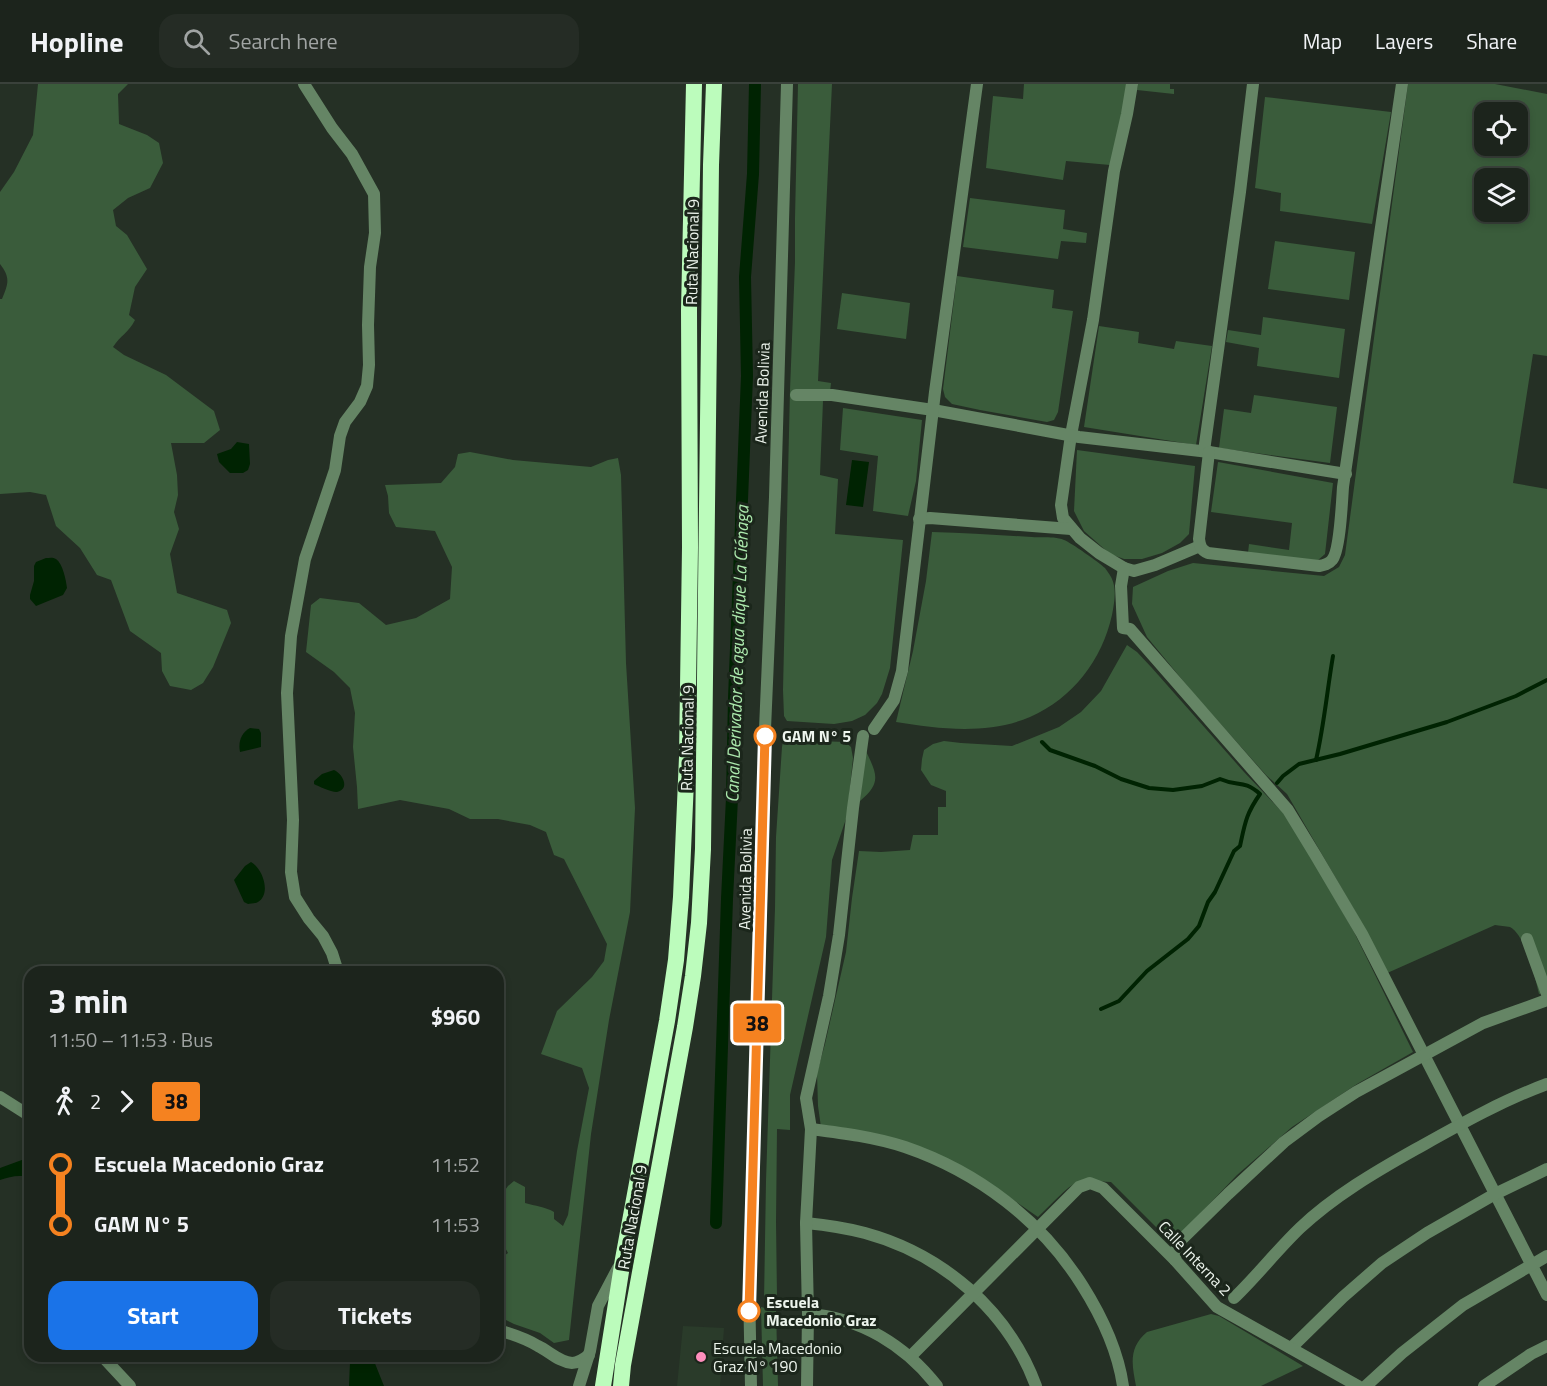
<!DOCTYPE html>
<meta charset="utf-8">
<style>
body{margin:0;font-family:"Titillium Web",sans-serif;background:#252c25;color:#f1f3f6;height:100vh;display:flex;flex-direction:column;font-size:22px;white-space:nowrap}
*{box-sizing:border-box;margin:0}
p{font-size:20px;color:#a0a4a3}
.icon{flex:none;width:33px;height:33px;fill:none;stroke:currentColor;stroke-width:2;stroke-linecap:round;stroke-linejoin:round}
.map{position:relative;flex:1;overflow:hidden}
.drawer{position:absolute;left:24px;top:882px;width:480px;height:396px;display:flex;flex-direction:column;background:#1c241c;border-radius:18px;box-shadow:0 3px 9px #0003,0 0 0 2px #3a413b}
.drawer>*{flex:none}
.badge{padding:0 12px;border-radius:4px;font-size:21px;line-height:39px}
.controls{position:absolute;left:1474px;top:18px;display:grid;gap:12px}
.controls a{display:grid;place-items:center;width:54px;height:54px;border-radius:12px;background:#1c241c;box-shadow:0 3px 9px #0003,0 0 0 2px #3a413b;font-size:30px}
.map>.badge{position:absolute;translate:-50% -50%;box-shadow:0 0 0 3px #fff}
.legs{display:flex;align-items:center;gap:9px;height:66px;padding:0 24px;font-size:20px}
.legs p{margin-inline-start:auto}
.headline{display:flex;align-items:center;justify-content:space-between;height:102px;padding:0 24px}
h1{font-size:33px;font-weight:700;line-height:45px}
.action{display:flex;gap:12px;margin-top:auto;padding:12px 24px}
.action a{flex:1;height:69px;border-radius:18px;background:#1a73e8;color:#fff;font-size:24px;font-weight:700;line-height:69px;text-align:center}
.action a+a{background:#252c25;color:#f1f3f6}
ul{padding:0 24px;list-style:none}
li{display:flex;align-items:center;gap:21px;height:60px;font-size:22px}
li i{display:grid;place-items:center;width:9px;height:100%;margin:0 8px;background:currentColor}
li i::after{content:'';width:15px;height:15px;margin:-8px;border:4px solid;border-radius:50%;background:#1c241c}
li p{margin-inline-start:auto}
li:first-child i{background:linear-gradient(#0000 50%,currentColor 0)}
li:last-child i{background:linear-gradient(currentColor 50%,#0000 0)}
header{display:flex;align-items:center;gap:36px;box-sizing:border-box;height:84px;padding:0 30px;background:#1c241c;border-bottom:2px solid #3a413b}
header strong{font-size:28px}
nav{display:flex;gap:33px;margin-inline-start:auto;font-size:21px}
.search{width:420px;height:54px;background:#252c25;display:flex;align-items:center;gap:15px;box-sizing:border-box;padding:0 21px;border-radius:18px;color:#a0a4a3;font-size:22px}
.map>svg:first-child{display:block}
</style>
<header>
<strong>Hopline</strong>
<div class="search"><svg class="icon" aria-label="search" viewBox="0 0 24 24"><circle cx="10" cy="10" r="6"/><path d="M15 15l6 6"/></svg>Search here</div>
<nav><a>Map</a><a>Layers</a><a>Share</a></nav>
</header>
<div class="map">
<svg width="1547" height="1302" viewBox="0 0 1547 1302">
<rect width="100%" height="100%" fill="#253025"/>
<path fill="#2a3b2a" d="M 683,1242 L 724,1244 L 720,1302 L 677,1302 Z"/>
<g fill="#3a5c3b" fill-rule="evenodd">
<path d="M 38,0 L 128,0 L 118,10 L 119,40 L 147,51 L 159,59 L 163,79 L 150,104 L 128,114 L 113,126 L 116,142 L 127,151 L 147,185 L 135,203 L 129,231 L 135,236 C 129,248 120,252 113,263 L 124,271 L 166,291 L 214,327 L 220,346 L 204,359 L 171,359 L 177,391 L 178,411 L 174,428 L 179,445 L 170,470 L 177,509 L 227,526 L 231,539 L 213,583 L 203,599 L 191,606 L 170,602 L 162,587 L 161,569 L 130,547 L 111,496 L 97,491 L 80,464 L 56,442 L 46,411 L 30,408 L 0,410 L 0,215 L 2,215 C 8,200 11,194 0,180 L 0,108 L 14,88 L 33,51 Z"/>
<path d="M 798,0 L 832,0 L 818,297 L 831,299 L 830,308 L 795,315 L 823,317 L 820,391 L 838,395 L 835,450 L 903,456 L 890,584 L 882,610 L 877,619 L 865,631 L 852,637 L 834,640 L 787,637 L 784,632 L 783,606 L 790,306 L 795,178 L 795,134 Z"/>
<path d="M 1024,0 L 1129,0 L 1110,81 L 1066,77 L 1063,96 L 986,84 L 993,12 L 1023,15 Z"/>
<path d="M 1138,0 L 1170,0 L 1170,5 L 1174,5 L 1174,10 L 1137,6 Z"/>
<path d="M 1408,0 L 1495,0 L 1547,10 L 1547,272 L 1533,270 L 1513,399 L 1547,405 L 1547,908 L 1539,910 C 1535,893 1526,852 1510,843 C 1506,842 1499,842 1495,841 L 1385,890 L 1356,829 L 1287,710 L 1266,691 L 1194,610 L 1147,553 L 1132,520 L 1133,503 L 1168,487 L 1193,479 L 1324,492 L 1339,483 L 1345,471 ZM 1485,28 L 1518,28 L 1518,62 L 1485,62 ZM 1485,94 L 1518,94 L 1518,128 L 1485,128 Z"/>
<path d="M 1265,13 L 1391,28 L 1372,140 L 1280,127 L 1281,109 L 1255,104 Z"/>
<path d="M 970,114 L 1065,126 L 1063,145 L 1087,149 L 1086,159 L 1061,157 L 1058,175 L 963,163 Z"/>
<path d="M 1275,157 L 1355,168 L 1349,216 L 1268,205 Z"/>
<path d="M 957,192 L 1054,206 L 1052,224 L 1073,227 L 1058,328 L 1054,336 L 1047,338 L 980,326 L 952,320 L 945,313 L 943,305 Z"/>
<path d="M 842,209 L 910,219 L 906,255 L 837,245 Z"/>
<path d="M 1263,233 L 1345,245 L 1339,294 L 1257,282 L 1259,264 L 1226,258 L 1228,246 L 1261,251 Z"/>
<path d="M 1099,242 L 1139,248 L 1138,259 L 1174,265 L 1176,257 L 1212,262 L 1196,361 L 1084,343 Z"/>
<path d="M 1254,311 L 1337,323 L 1330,379 L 1219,364 L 1224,325 L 1251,329 Z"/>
<path d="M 843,324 L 922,336 L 916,397 L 908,432 L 873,427 L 878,372 L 840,366 Z"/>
<path d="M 1077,366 L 1195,382 L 1189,450 L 1180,459 L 1162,469 L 1142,475 L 1124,475 L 1110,470 L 1084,447 L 1074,427 Z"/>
<path d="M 470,368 L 513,376 L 591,383 L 608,376 L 618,374 L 621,391 L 626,579 L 635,724 L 630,828 L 609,936 L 591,1050 L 569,1256 L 554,1259 L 540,1249 L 514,1240 L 498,1232 L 498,1176 L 508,1169 L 498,1151 L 498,1116 L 508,1102 L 514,1097 L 525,1103 L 525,1119 C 535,1122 546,1123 554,1128 L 554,1135 L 563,1142 L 568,1131 L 577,1067 L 589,1004 L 582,984 L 541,970 L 557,927 L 592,893 L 604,877 L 607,860 L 564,775 L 554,771 L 546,748 L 530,741 L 498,735 L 470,735 L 449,725 L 400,716 L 358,725 L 357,703 L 353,663 L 355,629 L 350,604 L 334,588 L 306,568 L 311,521 L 320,514 L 359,519 L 386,541 L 416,534 L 450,515 L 452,483 L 435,447 L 396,443 L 389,429 L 388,412 L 385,401 L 441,399 L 455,383 L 458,370 Z"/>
<path d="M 1218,378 L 1333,399 L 1325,470 L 1317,477 L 1248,469 L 1249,460 L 1289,466 L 1292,439 L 1211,428 Z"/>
<path d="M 932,448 C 966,449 999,451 1032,453 C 1041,454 1055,452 1064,456 C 1070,458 1100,479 1105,484 C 1107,487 1111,492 1112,495 C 1117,506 1114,520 1112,531 C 1102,576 1073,614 1030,633 C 988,651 939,645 896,638 L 913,567 L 926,497 Z"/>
<path d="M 1127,561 L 1137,568 L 1152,584 L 1244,688 L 1285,731 L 1310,771 L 1354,848 L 1413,968 L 1357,1000 L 1292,1043 L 1237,1091 L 1176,1155 L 1165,1152 L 1111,1098 C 1101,1098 1088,1094 1078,1098 C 1068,1101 1047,1125 1038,1133 L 982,1094 L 943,1077 L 821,1043 L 818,1022 L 817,989 L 825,960 L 846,868 L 852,814 L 859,767 L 881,768 L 910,766 L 913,751 L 938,751 L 938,723 L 946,723 L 946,707 L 931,701 L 921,686 L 922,675 L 924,666 L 933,660 L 944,657 L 961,659 L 1012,662 L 1059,643 L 1081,628 L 1101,607 Z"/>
<path d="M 791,656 L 845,658 L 851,663 L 853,674 L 847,732 L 832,776 L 826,853 L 790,1011 L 790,1046 L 777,1045 L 776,1138 L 777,1213 L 774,1213 L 773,1221 L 764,1217 L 766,1097 L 775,824 L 776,753 L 782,663 L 783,658 Z"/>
<path d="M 865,665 C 876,689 883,698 860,717 Z"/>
<path d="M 761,1223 L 776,1227 L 778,1302 L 763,1302 Z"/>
<path d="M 1211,1230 L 1219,1232 L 1303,1282 L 1261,1302 L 1136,1302 C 1132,1281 1128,1264 1147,1248 Z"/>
</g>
<g fill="#002302">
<path d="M 237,358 L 249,360 L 250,380 L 248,386 L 243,389 L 230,389 L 219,378 L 217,370 L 231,365 Z"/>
<path d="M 852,376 L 869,378 L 863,423 L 846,421 Z"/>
<path d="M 46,474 C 49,474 53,473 56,475 C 63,480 66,496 67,504 L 63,511 L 36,522 L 30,515 L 30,511 L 34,497 L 34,482 L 36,478 Z"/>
<path d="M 250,644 L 259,645 L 261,649 L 261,663 L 240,668 C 238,658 241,649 250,644 Z"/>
<path d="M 334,686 C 342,689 351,705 337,708 C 333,709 318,702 314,700 L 314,697 L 322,690 Z"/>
<path d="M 251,778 C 262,784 272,809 258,818 C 257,819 250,820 248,820 L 244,818 L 234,796 L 245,782 Z"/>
<path d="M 30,1073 L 30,1094 C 20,1090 10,1093 0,1096 L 0,1084 Z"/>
<path d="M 348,1272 L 372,1272 L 384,1302 L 349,1302 L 350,1278 Z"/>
</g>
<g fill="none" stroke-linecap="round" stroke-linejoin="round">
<g stroke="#002302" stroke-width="4">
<path d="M 1042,658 L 1050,666 L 1095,682 L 1121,695 L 1149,704 L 1173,706 L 1202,702 L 1220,695 C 1238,703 1243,695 1260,710 C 1246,730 1245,739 1240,762 L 1234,767 L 1215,808 L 1208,818 L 1199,842 L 1188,855 L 1147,887 L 1119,917 L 1101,925"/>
<path d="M 1316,676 C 1324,642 1327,607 1333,572"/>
<path d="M 1277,699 L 1283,692 L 1299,680 L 1340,670 L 1447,638 L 1516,612 L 1547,596"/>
</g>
<path stroke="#002302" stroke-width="12" d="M 716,1139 L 727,815 L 732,714 L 734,614 L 747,292 L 745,193 L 753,90 L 755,0"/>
<g stroke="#658565" stroke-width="12">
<path d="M 304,0 L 332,44 L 352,70 L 374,110 L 375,149 L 370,183 L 368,241 L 369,281 L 367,302 L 360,318 L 345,338 L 340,352 L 335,386 L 305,475 L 291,552 L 287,609 L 293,736 L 291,788 L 295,813 L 309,835 L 323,852 L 332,869 L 338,888"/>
<path d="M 1132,0 L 1127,30 L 1114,87 L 1093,236 L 1071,351 L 1061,421 L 1063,434 L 1080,454 L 1099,469 L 1124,484 L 1134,487 L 1155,481 L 1200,462"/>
<path d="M 796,311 L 832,311 L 933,326 L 1079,353 L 1209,368 L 1346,390"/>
<path d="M 1204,367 L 1240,108 L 1253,0"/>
<path d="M 1209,368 L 1199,455 C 1200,462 1201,466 1208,469 L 1319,482 C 1324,481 1329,480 1332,476 C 1340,467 1342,417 1343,403 L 1402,0"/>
<path d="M 919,435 L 930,434 L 1071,445"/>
<path d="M 1124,484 L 1121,502 L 1123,544 L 1130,545 L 1288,726 L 1316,772 L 1362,850 L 1547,1211"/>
<path d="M 874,645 L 894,616 L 902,587 L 935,308 L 977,0"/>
<path d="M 1527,855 L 1547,910"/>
<path d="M 0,1013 L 30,1032"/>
<path d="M 811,1045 C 842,1049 874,1053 905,1063 C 978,1088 1041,1136 1082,1201 C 1101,1231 1118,1267 1123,1302"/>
<path d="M 806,1139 C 826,1141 846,1144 865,1149 C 942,1170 1008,1226 1036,1302"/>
<path d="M 1175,1176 L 1177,1160 L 1228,1110 L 1284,1058 L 1319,1032 L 1356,1008 L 1483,939 L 1547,916"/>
<path d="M 1234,1214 C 1257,1192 1277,1166 1300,1144 C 1334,1112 1375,1088 1416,1065 C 1459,1041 1501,1017 1547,1000"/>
<path d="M 808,1230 C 860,1233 906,1262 937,1302"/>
<path d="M 498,1246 C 512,1250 525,1254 538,1262 C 549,1267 559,1278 572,1279 C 579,1279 584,1275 589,1271"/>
<path d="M 1291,1264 L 1343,1213 L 1382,1179 L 1427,1149 L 1495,1110 L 1547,1085"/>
<path d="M 102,1272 L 130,1302"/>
<path d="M 911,1272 L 1079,1103 L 1090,1099 L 1103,1104 L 1175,1176 L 1217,1223 L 1358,1302"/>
<path d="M 579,1302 L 590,1267 L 598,1222 L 618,1184"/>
<path d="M 751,1302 L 749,1203 L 761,820 L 765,645 L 775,413 L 787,0"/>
<path d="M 807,1302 L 808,1230 L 806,1139 L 811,1045 L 806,1014 L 829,912 L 839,851 L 853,724 L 863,652"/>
<path d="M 1366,1302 L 1402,1269 L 1463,1221 L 1547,1172"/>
<path d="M 1484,1302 L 1531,1270 L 1547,1262"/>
</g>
<g stroke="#bcfcbc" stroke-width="16">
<path d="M 603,1302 L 623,1175 L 667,937 L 676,876 L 681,813 L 687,673 L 690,463 L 689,226 L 694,0"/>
<path d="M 621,1302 L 623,1281 L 685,943 L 693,892 L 699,839 L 703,765 L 711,81 L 714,0"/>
</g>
</g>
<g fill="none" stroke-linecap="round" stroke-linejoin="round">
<g stroke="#fff" stroke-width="14">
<path id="line-1" d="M 749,1227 L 765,652"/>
</g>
<use href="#line-1" stroke="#f58220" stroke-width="9"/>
</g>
<g fill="#fff" stroke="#f58220" stroke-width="3">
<circle cx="765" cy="652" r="10"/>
<circle cx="749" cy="1227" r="10"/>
</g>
<circle fill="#fe8ebc" stroke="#1b261b" stroke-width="2" cx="701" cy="1273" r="6"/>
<g text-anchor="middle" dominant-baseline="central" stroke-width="6" stroke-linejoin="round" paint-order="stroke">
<g font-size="16" fill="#edf5ed" stroke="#1b261b">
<text transform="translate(692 168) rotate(-89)">Ruta Nacional 9</text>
<text transform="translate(762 309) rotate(-88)">Avenida Bolivia</text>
<text transform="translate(687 654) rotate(-89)">Ruta Nacional 9</text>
<text transform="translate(745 795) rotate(-89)">Avenida Bolivia</text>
<text transform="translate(632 1133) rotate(-80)">Ruta Nacional 9</text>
<text transform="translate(1195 1174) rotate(46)">Calle Interna 2</text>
</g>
<g font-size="16" font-weight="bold" fill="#edf5ed" stroke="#1b261b" text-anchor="start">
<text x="782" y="652">GAM N° 5</text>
<text x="766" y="1218">Escuela<tspan x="766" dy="18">Macedonio Graz</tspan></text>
</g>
<g font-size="16" fill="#edf5ed" stroke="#1b261b" text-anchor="start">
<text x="713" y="1264">Escuela Macedonio<tspan x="713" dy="18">Graz N° 190</tspan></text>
</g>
<g font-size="18" font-style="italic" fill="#adebae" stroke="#1b261b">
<text transform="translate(737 570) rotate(-88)">Canal Derivador de agua dique La Ciénaga</text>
</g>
</g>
</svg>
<div class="controls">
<a><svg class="icon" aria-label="locate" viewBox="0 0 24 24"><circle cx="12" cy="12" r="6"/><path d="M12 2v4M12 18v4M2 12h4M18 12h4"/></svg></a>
<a><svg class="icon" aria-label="layers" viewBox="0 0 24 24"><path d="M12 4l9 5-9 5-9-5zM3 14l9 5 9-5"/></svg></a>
</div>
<b class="badge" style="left:757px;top:939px;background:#f58220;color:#111">38</b>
<section class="drawer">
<div class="headline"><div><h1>3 min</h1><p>11:50 – 11:53 · Bus</p></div><b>$960</b></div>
<div class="legs"><svg class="icon" aria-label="walk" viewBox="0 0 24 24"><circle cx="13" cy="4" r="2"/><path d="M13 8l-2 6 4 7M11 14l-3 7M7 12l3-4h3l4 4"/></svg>2<svg class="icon" aria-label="forward" viewBox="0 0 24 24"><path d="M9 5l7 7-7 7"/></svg><b class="badge" style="background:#f58220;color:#111">38</b></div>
<ul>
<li><i style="color:#f58220"></i><b>Escuela Macedonio Graz</b><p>11:52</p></li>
<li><i style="color:#f58220"></i><b>GAM N° 5</b><p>11:53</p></li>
</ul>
<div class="action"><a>Start</a><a>Tickets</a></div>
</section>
</div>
